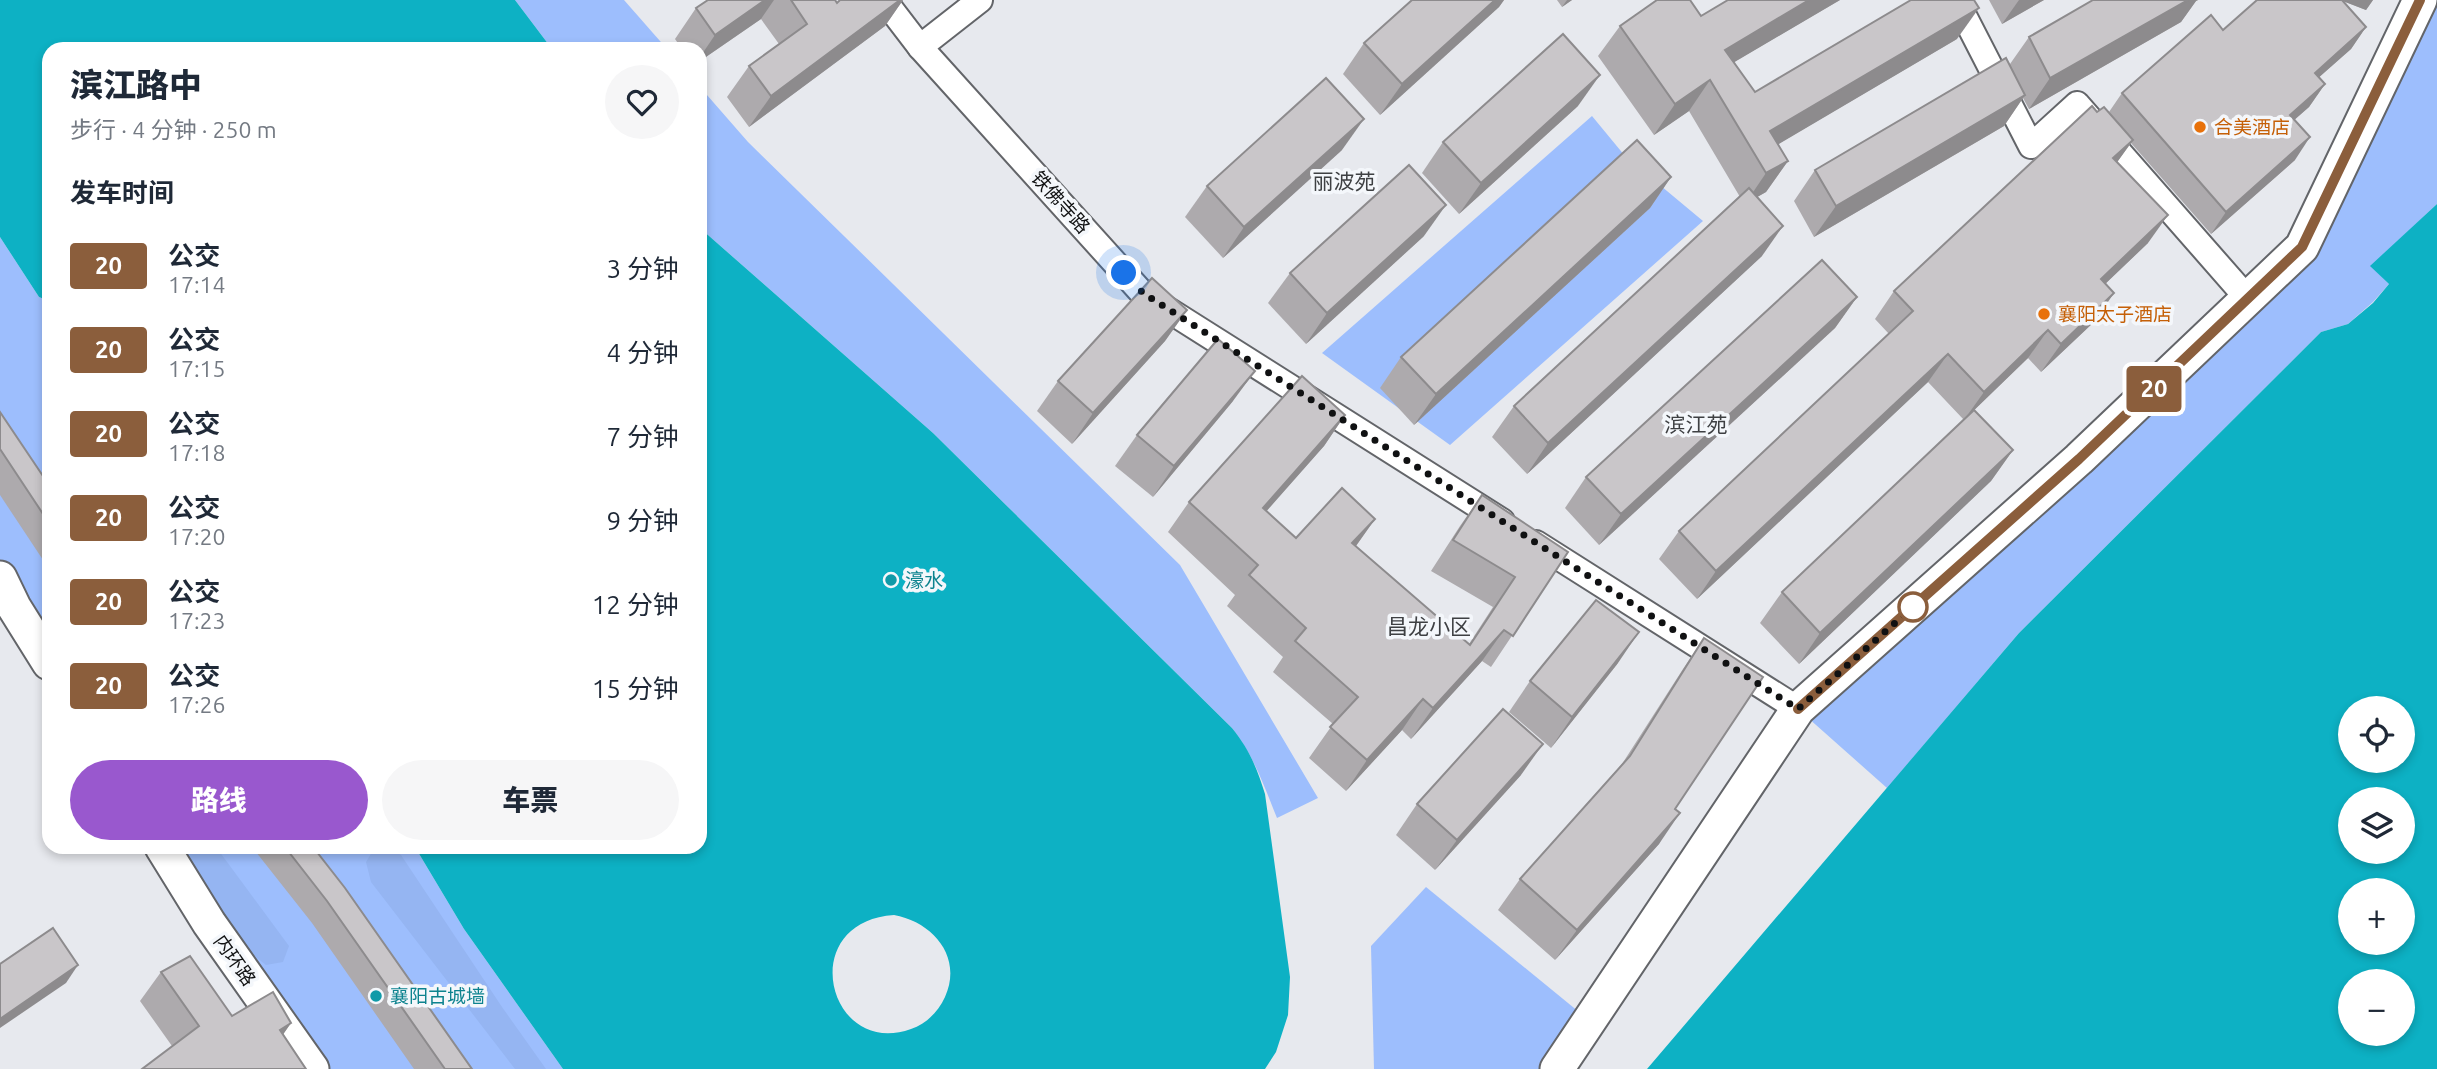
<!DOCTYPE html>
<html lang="zh">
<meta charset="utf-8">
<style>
body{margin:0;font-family:Ubuntu,"Noto Sans SC",sans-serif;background:#f6f6f7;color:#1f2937;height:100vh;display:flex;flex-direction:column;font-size:26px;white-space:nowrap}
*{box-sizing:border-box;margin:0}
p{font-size:23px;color:#747a83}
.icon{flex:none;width:38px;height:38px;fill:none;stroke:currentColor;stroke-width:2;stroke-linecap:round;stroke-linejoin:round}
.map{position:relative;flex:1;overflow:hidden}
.sheet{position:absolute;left:42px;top:42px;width:665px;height:812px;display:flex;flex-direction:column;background:#fff;border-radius:21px;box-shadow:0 4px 10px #0003}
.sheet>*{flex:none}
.badge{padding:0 14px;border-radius:5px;font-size:24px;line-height:46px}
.buttons{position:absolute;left:2338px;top:696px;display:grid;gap:14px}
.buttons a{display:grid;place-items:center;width:77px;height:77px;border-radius:50%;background:#fff;box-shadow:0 4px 10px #0003;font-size:35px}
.you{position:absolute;width:35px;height:35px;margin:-18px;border:5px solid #fff;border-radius:50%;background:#1a73e8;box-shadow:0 0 0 10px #1a73e833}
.map>.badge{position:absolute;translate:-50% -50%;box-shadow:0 0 0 4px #fff}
h2{padding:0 28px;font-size:26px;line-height:63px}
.round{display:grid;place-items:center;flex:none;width:74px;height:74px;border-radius:37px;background:#f6f6f7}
.overview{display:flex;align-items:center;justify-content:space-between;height:119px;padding:0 28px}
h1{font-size:33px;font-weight:800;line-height:52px}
.primary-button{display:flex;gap:14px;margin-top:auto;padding:14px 28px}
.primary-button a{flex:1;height:80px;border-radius:42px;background:#9958ce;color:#fff;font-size:28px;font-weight:800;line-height:80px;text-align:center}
.primary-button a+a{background:#f6f6f7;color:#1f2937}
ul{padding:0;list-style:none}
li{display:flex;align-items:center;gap:21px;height:84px;padding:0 28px}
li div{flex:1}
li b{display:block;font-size:26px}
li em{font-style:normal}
li .badge{min-width:77px;font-weight:700;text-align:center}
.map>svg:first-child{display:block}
</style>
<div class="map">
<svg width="2437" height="1069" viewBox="0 0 2437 1069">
<rect width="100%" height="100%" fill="#e7e9ee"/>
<g fill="#9dbefd">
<path d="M 515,0 L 624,0 L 667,49 L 552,49 Z"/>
<path d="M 2420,0 L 2437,0 L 2437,204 L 2371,266 L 2389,284 L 2373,302 L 2348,324 L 2321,332 L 2019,633 L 1887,788 L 1798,709 L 2302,247 Z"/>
<path d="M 700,87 L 748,142 L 1180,565 L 1318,798 L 1277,818 C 1264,786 1254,756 1232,728 L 933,433 L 700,228 Z"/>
<path d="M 1592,116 L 1625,156 L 1703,221 L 1450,445 L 1322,353 Z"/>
<path d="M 0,237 L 39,297 L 49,301 L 49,663 L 0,578 Z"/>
<path d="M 162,847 L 415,847 L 464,929 L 563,1069 L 312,1069 Z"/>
<path d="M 1426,887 L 1590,1021 L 1557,1069 L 1374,1069 L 1371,946 Z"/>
</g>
<g fill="#95b5f2">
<path d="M 179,847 L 216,847 L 289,946 L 283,962 L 266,965 L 247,950 Z"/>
<path d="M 375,847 L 390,849 L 401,855 L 502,1007 L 546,1069 L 515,1069 L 371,882 L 366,862 Z"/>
</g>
<g fill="#0db1c4" fill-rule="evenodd">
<path d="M 0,0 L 515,0 L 552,49 L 49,49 L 49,301 L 39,297 L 0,237 Z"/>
<path d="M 2437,204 L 2437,1069 L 1647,1069 L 2019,633 L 2321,332 L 2348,324 L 2373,303 L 2389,284 L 2370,266 ZM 2350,709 L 2403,709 L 2403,761 L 2350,761 ZM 2350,800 L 2403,800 L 2403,852 L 2350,852 ZM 2350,891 L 2403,891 L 2403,943 L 2350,943 ZM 2350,982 L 2403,982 L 2403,1034 L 2350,1034 Z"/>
<path d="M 700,228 L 933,433 L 1232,728 C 1249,749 1257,768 1265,794 L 1290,977 L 1288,1015 L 1276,1052 L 1265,1069 L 563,1069 L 464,929 L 415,847 L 700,847 ZM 894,915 C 933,922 963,957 945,997 C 938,1012 926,1024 911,1029 C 828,1059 794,922 894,915 Z"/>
</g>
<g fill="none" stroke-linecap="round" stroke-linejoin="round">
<g stroke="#636569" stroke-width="28">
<g id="street">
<path d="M 884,0 L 920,47 L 1143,294 L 1502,521"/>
<path d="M 1956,0 L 2031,146 L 2077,104 L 2248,299"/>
<path d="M 920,47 L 980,0"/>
<path d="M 1536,543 L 1798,709"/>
</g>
</g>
<g stroke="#636569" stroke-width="37">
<g id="secondary">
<path d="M 0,578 L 14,607 L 49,663"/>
<path d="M 162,847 L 209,923 L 312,1069"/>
<path d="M 1557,1069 L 1798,709 L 2079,459 L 2302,247 L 2420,0"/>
</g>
</g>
<use href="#street" stroke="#fff" stroke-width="24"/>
<use href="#secondary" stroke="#fff" stroke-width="33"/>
</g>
<g fill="#adaaad">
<path d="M 708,0 L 835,0 L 837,3 L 840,0 L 903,0 L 885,26 L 749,127 L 727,97 L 749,66 L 779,44 L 761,19 L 700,61 L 700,49 L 682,49 L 675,39 L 696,8 Z"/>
<path d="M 1412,0 L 1504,0 L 1499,7 L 1380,115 L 1343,74 L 1364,43 Z"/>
<path d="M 1557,0 L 1572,0 L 1562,7 Z"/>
<path d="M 1728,0 L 1840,0 L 1734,62 L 1755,92 L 1957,39 L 1778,144 L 1788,161 L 1766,192 L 1757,197 L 1762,256 L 1527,474 L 1492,437 L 1514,406 L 1740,197 L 1689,111 L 1654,135 L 1598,56 L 1620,26 L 1701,16 Z"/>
<path d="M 1989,0 L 2044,0 L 2002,24 Z"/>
<path d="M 2093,0 L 2198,0 L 2196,1 L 2181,22 L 2029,109 L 2023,98 L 2004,126 L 1814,237 L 1794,201 L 1815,170 L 2010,64 L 2029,37 Z"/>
<path d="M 2257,0 L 2373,0 L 2366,10 L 2343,1 L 2366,27 L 2351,49 L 2319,77 L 2325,84 L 2309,107 L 2294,120 L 2295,160 L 2211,234 L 2131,143 L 2117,162 L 2148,243 L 2105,284 L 2095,321 L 2041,372 L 2028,358 L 1974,410 L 2013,450 L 1991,481 L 1799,664 L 1760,623 L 1782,592 L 1964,420 L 1928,382 L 1697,599 L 1659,559 L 1679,531 L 1889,334 L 1875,319 L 1894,291 L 2097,112 L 2109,112 L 2122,93 L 2223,30 Z"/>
<path d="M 1578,106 L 1459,214 L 1422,173 L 1443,142 Z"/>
<path d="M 1342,150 L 1223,258 L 1185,217 L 1207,186 Z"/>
<path d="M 1671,177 L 1650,208 L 1414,425 L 1380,388 L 1401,357 Z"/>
<path d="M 1424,236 L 1306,344 L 1268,303 L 1290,273 Z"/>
<path d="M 1857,297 L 1835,328 L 1599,545 L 1565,508 L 1586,477 Z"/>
<path d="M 1187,310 L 1165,341 L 1072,444 L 1037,411 L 1058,381 Z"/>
<path d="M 1233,401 L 1153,497 L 1115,466 L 1137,435 Z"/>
<path d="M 0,412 L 49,485 L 49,569 L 0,495 Z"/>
<path d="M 1345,415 L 1324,446 L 1266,511 L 1296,538 L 1375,519 L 1356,546 L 1469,644 L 1493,607 L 1431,571 L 1460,526 L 1482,495 L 1568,552 L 1491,667 L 1482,661 L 1411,739 L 1402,730 L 1346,791 L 1309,758 L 1333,724 L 1273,672 L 1283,657 L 1227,606 L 1235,595 L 1168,532 L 1189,502 Z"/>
<path d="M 1704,638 L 1675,809 L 1659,844 L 1555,960 L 1498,910 L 1520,879 L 1622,764 L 1683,669 Z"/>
<path d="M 1618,663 L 1551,748 L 1509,712 L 1530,681 Z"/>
<path d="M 1521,775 L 1435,870 L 1396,835 L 1417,804 Z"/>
<path d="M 252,847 L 313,847 L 472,1069 L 414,1069 L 312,923 Z"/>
<path d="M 161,972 L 232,1016 L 291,1023 L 283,1034 L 172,1046 L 140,1001 Z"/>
</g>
<g fill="#8d8b8d">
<path d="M 765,0 L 774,0 L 761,19 L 700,61 L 700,57 L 715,35 Z"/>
<path d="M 900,0 L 903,0 L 885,26 L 749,127 L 771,96 Z"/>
<path d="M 1495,0 L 1504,0 L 1499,7 L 1380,115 L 1402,84 Z"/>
<path d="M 1567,0 L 1572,0 L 1562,7 Z"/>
<path d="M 1809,0 L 1840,0 L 1704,80 L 1725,50 Z"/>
<path d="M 2019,0 L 2044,0 L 2002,24 Z"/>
<path d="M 2184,0 L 2198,0 L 2196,1 L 2181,22 L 2029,109 L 2050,78 Z"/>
<path d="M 2340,0 L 2373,0 L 2366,10 Z"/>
<path d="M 1979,8 L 1957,39 L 1757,157 L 1770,131 Z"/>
<path d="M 2366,27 L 2351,49 L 2299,95 L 2315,73 Z"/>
<path d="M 1600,75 L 1578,106 L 1459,214 L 1481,183 Z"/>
<path d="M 1710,80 L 1689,111 L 1654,135 L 1675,104 Z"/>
<path d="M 2325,84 L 2309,107 L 2275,137 L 2290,115 Z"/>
<path d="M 2025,95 L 2004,126 L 1814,237 L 1836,206 Z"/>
<path d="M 1364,119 L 1342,150 L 1223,258 L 1244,227 Z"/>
<path d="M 2310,137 L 2295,160 L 2211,234 L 2226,212 Z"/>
<path d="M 2133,140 L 2113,168 L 2113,158 Z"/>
<path d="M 1788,161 L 1766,192 L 1745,204 L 1766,173 Z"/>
<path d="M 1671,177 L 1650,208 L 1414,425 L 1436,394 Z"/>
<path d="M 1446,205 L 1424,236 L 1306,344 L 1327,313 Z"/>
<path d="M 2168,215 L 2148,243 L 2081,307 L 2101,279 Z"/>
<path d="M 1783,226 L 1762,256 L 1527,474 L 1548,443 Z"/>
<path d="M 2114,293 L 2095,321 L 2041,372 L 2061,344 Z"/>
<path d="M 1857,297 L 1835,328 L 1599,545 L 1621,514 Z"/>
<path d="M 1187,310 L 1165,341 L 1072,444 L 1093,413 Z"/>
<path d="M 2048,330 L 2028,358 L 1964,420 L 1984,392 Z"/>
<path d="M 1948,354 L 1928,382 L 1697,599 L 1716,571 Z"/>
<path d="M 1255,371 L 1233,401 L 1153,497 L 1174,466 Z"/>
<path d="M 1345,415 L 1324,446 L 1242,539 L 1263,508 Z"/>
<path d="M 2013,450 L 1991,481 L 1799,664 L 1820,633 Z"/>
<path d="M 1375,519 L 1353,550 L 1352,543 Z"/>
<path d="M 1504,630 L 1482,661 L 1411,739 L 1433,708 Z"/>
<path d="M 1639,632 L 1618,663 L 1551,748 L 1572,717 Z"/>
<path d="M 1423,699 L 1402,730 L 1346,791 L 1367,760 Z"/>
<path d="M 1543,744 L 1521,775 L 1435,870 L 1457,840 Z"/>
<path d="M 1680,813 L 1659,844 L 1555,960 L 1577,930 Z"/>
<path d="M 78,965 L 66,983 L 0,1028 L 0,1019 Z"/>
<path d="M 291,1023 L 271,1052 L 280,1030 Z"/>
</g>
<g fill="#c9c6c9" stroke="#8d8b8d" stroke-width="2">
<path d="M 708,0 L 765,0 L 715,35 L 696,8 Z"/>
<path d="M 791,0 L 835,0 L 837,3 L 840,0 L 900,0 L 771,96 L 749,66 L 807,24 Z"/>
<path d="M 1412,0 L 1495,0 L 1402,84 L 1364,43 Z"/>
<path d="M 1657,0 L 1690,0 L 1701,16 L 1728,0 L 1809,0 L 1725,50 L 1755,92 L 1911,0 L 1974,0 L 1979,8 L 1770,131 L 1788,161 L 1766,173 L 1710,80 L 1675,104 L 1620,26 Z"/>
<path d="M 2093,0 L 2188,0 L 2050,78 L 2029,37 Z"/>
<path d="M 2257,0 L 2342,0 L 2366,27 L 2315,73 L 2325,84 L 2290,115 L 2310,137 L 2226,212 L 2122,93 L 2211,15 L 2223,30 Z"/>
<path d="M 1563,34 L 1600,75 L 1481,183 L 1443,142 Z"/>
<path d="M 2006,58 L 2025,95 L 1836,206 L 1815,170 Z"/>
<path d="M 1326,78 L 1364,119 L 1244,227 L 1207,186 Z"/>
<path d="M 2092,106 L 2097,112 L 2104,107 L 2133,140 L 2113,158 L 2168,215 L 2101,279 L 2114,293 L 2061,344 L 2048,330 L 1984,392 L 1948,354 L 1716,571 L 1679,531 L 1913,311 L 1894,291 Z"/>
<path d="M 1637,140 L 1671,177 L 1436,394 L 1401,357 Z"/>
<path d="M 1409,165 L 1446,205 L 1327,313 L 1290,273 Z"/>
<path d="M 1749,188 L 1783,226 L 1548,443 L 1514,406 Z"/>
<path d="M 1822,260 L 1857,297 L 1621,514 L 1586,477 Z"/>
<path d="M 1152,278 L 1187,310 L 1093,413 L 1058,381 Z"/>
<path d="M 1218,339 L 1255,371 L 1174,466 L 1137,435 Z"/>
<path d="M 1302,376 L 1345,415 L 1263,508 L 1296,538 L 1342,488 L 1375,519 L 1352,543 L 1470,645 L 1515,577 L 1453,540 L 1482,495 L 1568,552 L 1513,636 L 1504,630 L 1433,708 L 1423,699 L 1367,760 L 1330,727 L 1358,697 L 1295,641 L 1306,628 L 1249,575 L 1258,565 L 1189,502 Z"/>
<path d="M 1974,410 L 2013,450 L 1820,633 L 1782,592 Z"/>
<path d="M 0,412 L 49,485 L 49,523 L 0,449 Z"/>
<path d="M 1596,600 L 1639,632 L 1572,717 L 1530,681 Z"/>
<path d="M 1704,638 L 1763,677 L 1675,809 L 1680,813 L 1577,930 L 1520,879 L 1630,756 Z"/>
<path d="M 1503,709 L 1543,744 L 1457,840 L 1417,804 Z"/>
<path d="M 285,847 L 313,847 L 345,888 L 472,1069 L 445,1069 L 327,901 Z"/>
<path d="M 53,928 L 78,965 L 0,1019 L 0,964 Z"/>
<path d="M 190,956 L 232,1016 L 273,992 L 291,1023 L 280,1030 L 306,1069 L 142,1069 L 199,1026 L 161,972 Z"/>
</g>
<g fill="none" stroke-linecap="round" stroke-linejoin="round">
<g stroke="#fff" stroke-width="16">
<path id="line" d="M 1798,709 L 2079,459 L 2302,247 L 2420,0"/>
</g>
<use href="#line" stroke="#8b5e3c" stroke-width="10"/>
<path stroke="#101112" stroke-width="7" stroke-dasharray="0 12.6" d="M 1124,273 L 1143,293 L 1798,709 L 1913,607"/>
</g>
<g fill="#e8710a" stroke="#f4f7fb" stroke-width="2.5">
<circle cx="2200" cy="127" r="7"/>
<circle cx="2044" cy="314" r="7"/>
</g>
<g fill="#0f9aa8" stroke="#f4f7fb" stroke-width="2.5">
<circle cx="891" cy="580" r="7"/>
<circle cx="376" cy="996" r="7"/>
</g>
<circle fill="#fff" stroke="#8b5e3c" stroke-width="3.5" cx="1913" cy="607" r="14"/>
<g text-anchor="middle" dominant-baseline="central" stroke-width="7" stroke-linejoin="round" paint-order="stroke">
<g font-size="19" fill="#c56008" stroke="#f4f7fb" text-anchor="start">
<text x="2214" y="127">合美酒店</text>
<text x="2058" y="314">襄阳太子酒店</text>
</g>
<g font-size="19" fill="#101112" stroke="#f4f7fb">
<text transform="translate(1061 202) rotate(48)">铁佛寺路</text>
<text transform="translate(235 960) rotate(55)">内环路</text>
</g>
<g font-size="19" fill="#0d838f" stroke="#f4f7fb" text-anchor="start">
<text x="905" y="580">濠水</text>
<text x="390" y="996">襄阳古城墙</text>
</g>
<g font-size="21" fill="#3e4043" stroke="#f4f7fb">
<text x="1344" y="181">丽波苑</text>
<text x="1696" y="424">滨江苑</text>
<text x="1429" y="626">昌龙小区</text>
</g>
</g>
</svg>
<div class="buttons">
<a><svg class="icon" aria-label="locate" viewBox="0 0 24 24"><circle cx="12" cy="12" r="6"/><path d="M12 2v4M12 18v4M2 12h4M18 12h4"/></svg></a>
<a><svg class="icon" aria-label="layers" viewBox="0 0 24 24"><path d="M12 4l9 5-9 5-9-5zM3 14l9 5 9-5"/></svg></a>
<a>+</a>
<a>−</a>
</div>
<div class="you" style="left:1124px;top:273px"></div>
<b class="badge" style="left:2154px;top:389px;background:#8b5e3c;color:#fff">20</b>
<section class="sheet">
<div class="overview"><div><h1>滨江路中</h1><p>步行 · 4 分钟 · 250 m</p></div><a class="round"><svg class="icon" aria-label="heart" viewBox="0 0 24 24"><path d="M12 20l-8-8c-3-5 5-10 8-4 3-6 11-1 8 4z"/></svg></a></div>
<h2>发车时间</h2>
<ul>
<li><span class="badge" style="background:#8b5e3c;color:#fff">20</span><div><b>公交</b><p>17:14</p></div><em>3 分钟</em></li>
<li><span class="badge" style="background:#8b5e3c;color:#fff">20</span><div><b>公交</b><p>17:15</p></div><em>4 分钟</em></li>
<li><span class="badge" style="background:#8b5e3c;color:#fff">20</span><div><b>公交</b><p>17:18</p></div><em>7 分钟</em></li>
<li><span class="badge" style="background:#8b5e3c;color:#fff">20</span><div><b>公交</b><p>17:20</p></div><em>9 分钟</em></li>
<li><span class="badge" style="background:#8b5e3c;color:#fff">20</span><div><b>公交</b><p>17:23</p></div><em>12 分钟</em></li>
<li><span class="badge" style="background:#8b5e3c;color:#fff">20</span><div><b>公交</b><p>17:26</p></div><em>15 分钟</em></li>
</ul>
<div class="primary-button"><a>路线</a><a>车票</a></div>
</section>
</div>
